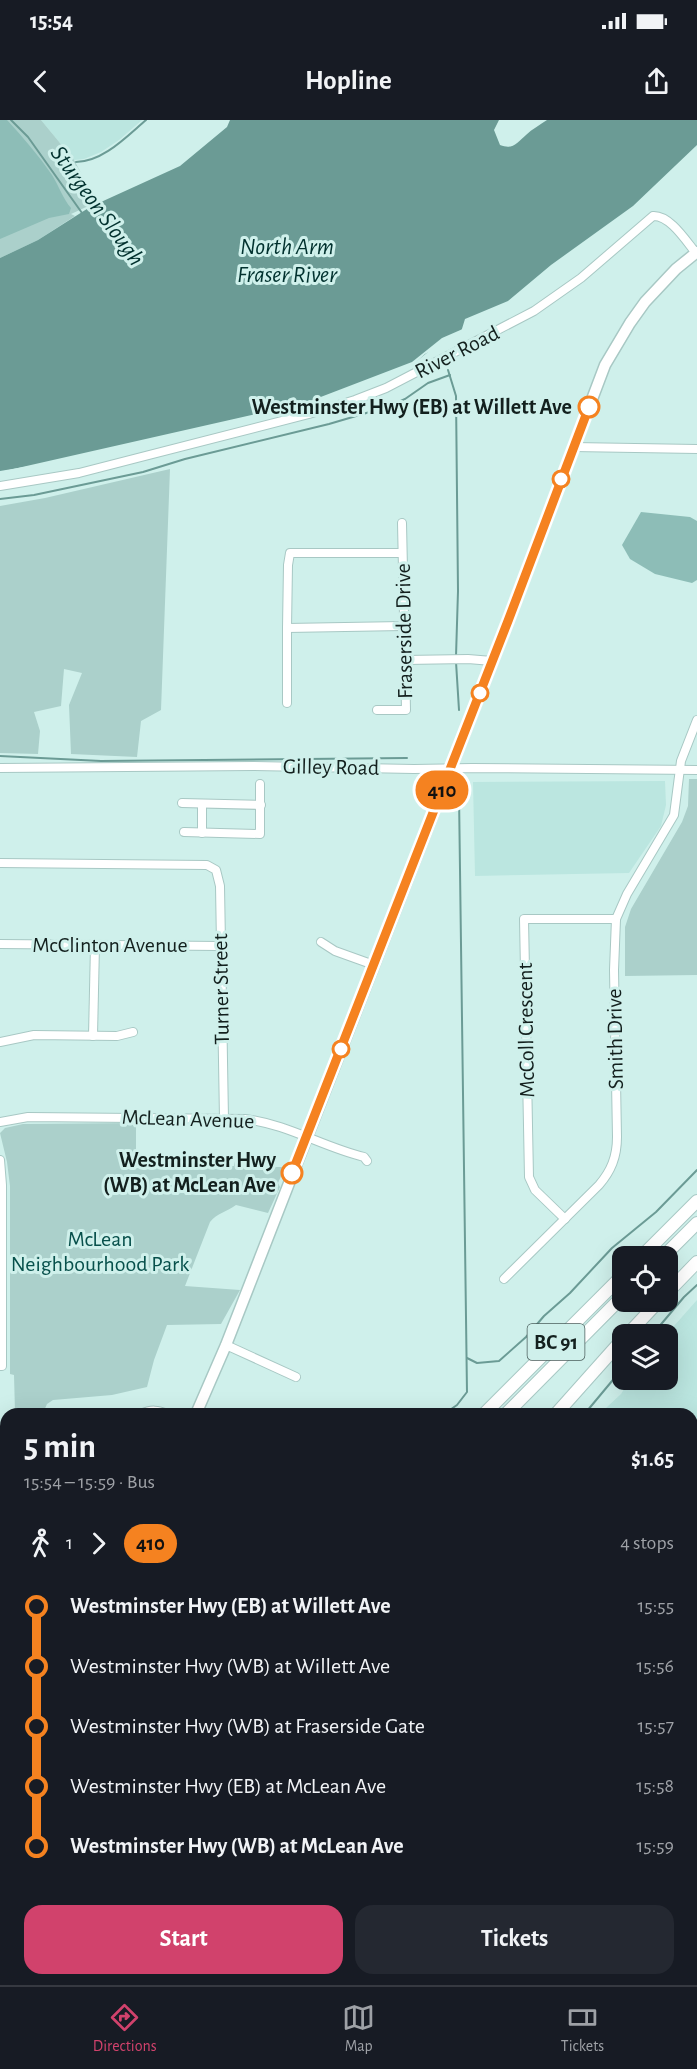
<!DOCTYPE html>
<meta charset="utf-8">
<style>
body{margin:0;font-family:"Alegreya Sans",sans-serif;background:#242831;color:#f1f3f6;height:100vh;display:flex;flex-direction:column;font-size:22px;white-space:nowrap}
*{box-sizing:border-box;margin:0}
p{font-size:20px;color:#9ea1a6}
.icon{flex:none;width:33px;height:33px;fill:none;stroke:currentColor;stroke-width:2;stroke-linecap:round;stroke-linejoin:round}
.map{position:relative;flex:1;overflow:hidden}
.panel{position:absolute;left:0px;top:1288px;width:698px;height:578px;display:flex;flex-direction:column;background:#171b24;border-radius:18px 18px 0 0;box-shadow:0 6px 24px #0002}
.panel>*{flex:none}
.badge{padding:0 12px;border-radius:20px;font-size:21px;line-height:39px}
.controls{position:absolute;left:612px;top:1126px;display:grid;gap:12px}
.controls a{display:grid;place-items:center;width:66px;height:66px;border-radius:12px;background:#171b24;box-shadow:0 6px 24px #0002;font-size:30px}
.map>.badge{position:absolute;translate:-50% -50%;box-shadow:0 0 0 3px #fff}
.legs{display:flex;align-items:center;gap:9px;height:66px;padding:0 24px;font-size:20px}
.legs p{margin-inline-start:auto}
.headline{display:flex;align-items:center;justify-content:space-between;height:102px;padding:0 24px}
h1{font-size:33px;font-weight:700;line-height:45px}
.cta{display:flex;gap:12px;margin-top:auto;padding:12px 24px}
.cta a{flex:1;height:69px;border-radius:18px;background:#d1426c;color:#fff;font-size:24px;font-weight:700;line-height:69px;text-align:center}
.cta a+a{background:#242831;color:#f1f3f6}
ul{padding:0 24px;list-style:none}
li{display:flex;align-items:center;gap:21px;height:60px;font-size:22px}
li i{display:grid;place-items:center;width:9px;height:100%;margin:0 8px;background:currentColor}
li i::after{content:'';width:15px;height:15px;margin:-8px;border:4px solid;border-radius:50%;background:#171b24}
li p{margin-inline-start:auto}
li:first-child i{background:linear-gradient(#0000 50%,currentColor 0)}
li:last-child i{background:linear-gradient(currentColor 50%,#0000 0)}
.status{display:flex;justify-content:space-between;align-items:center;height:42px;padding:0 30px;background:#171b24;direction:ltr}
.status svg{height:16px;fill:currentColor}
header{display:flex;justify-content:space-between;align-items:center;height:78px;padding:0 24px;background:#171b24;font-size:27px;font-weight:700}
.tab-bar{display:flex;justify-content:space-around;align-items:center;height:84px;border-top:2px solid #363941;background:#171b24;font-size:16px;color:#9ea1a6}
.tab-bar a{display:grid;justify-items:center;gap:3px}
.tab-bar .on{color:#d1426c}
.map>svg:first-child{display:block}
</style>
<div class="status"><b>15:54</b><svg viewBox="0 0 49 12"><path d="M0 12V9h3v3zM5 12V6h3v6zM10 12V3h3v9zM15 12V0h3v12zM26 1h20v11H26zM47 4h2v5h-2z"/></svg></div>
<header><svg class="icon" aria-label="back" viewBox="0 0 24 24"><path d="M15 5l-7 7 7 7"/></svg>Hopline<svg class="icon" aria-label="share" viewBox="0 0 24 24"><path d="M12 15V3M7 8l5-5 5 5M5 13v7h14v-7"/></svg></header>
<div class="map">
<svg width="697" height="1865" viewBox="0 0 697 1865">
<rect width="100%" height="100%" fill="#cff0eb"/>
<g fill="#bbe6e0">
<path d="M 41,0 L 142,0 L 119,20 L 101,32 L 84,39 L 74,40 Z"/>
<path d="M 665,661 L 666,685 L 661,706 L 629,753 L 475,756 L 473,662 Z"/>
<path d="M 697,1180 L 697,1328 L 692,1332 L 692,1294 L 612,1294 L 606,1288 L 621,1274 L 630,1260 L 668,1260 L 666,1215 Z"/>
</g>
<g fill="#abd0cb">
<path d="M 0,0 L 41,0 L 74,40 L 97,82 L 71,94 L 75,96 L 38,120 L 0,138 Z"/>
<path d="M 170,349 L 161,590 L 141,601 L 137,637 L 71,634 L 69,585 L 82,553 L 64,549 L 61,586 L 34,592 L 40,611 L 38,634 L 0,633 L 0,386 L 45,378 Z"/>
<path d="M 689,659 L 697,659 L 697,855 L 625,856 L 625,807 L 631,789 L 682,702 L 688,686 Z"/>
<path d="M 136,1003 L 136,1048 L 234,1046 L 235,1041 L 265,1042 L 265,1047 L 285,1047 L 278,1063 L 280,1067 L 268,1093 L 236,1085 C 227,1092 217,1093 210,1102 L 185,1166 L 240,1170 L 221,1204 L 167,1205 L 154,1240 L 147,1267 L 112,1275 L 53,1280 L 47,1284 L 43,1293 L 15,1292 L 14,1255 L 10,1254 L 10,1066 L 7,1042 L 0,1013 L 5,1008 L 23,1004 Z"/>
</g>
<g fill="#8dbdb7">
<path d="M 0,0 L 7,0 C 23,17 38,35 52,55 C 59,66 63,79 71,88 L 69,94 L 49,98 L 0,119 Z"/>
<path d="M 641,392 L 690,397 L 697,401 L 697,460 L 692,463 L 655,454 L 630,439 L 622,425 Z"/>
</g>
<g fill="#6b9b95">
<path d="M 230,0 L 499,0 L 494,10 L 500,25 C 513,30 517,23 526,15 C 532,9 540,5 547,0 L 697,0 L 697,25 L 633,86 L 551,145 L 508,181 L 465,199 L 461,212 L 443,220 L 413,244 L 296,288 L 109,333 L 0,351 L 0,138 L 38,120 L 90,87 L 180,46 L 227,7 Z"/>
<path d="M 697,1544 L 697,1865 L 0,1865 L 0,1855 L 6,1853 L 6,1860 L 692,1860 L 692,1549 Z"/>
</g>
<path fill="#cff0eb" d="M 465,208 L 462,215 L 425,234 L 412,246 L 397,254 L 305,288 L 109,335 L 0,354 L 0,352 L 305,283 L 412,242 L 442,218 Z"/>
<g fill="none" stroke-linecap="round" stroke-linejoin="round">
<g stroke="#6b9b95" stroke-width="2">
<path d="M 11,0 L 28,17 L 82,93"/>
<path d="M 76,42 C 103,42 127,16 146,0"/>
<path d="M 65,51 L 69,45"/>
<path d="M 448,250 L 456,276 L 458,471 L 456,536"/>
<path d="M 0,379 L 34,375 L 143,352 L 185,339 L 329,304 L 390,286 L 405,279 L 428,263 L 450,255"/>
<path d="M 456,542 L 459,590"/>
<path d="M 0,636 L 101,641 L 407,638"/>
<path d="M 652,1215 L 684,1177 L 697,1165"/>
<path d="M 467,1238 L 477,1243 L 499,1241 L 526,1217 L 544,1196 L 570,1173 L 612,1128 L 656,1092 L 697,1050"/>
<path d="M 587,1291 L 622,1249"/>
<path d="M 444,1294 L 457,1285 L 467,1272 L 459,675"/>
</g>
<g stroke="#a8c8c4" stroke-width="10">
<g id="minor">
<path d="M 573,327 L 697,329"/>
<path d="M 0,366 L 79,353 L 149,335 L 309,294 L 355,280 L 386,268 L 534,191 L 581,158 L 653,96 C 670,95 686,121 696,133"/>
<path d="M 402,433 L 290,433 L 288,445 L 287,508 L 403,506"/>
<path d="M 287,508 L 287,583"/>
<path d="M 405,540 L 468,539 L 492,541"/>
<path d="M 377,590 L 406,590 L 402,403"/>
<path d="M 0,648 L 254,646 L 414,649 L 472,648 L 697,650"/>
<path d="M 182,683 L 261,685"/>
<path d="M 184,712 L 260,714 L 260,664"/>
<path d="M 202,713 L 202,684"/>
<path d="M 0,743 L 207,745 L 216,750 L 220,766 L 224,999"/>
<path d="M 321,822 L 335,831 L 374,845"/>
<path d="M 0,824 L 220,826"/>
<path d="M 93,916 L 95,825"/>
<path d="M 0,922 L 34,915 L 117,916 L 133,912"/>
<path d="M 0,1002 L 28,997 L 245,999 C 287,1004 323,1027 364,1037 L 367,1041"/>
<path d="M 0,1040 L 2,1065 L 2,1246 L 0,1246"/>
<path d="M 565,1099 L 535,1070 L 529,1057 L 524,799 L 616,799"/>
<path d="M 504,1159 L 599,1065 C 611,1051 617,1037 617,1017 L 614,850 L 616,799 L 627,774 L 674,695 L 681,641 L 697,600"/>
<path d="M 226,1225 L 296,1257"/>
<path d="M 141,1294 C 151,1289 158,1290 168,1294"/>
<path d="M 0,1340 L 6,1340"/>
<path d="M 692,1345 L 697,1344"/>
<path d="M 0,1504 L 6,1501"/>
<path d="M 692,1520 L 697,1515"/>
<path d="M 0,1799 L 6,1795"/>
</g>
</g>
<g stroke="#a8c8c4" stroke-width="13">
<g id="major">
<path d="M 196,1294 L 226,1225 L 508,501 L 605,245 L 630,203 L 645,182 L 676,149 L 697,132"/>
<path d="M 0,1730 L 6,1729"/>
<path d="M 0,1744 L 6,1743"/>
</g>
</g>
<g stroke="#a8c8c4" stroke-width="14">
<g id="highway">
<path d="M 641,1137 L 697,1081"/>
<path d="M 663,1137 L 697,1103"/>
<path d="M 668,1172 L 697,1142"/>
<path d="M 627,1215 L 658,1182"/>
<path d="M 484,1294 L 622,1156"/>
<path d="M 506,1294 L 622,1177"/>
<path d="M 556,1294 L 622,1220"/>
<path d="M 0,1549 L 6,1546"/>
<path d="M 0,1577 L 6,1576"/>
<path d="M 0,1589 L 6,1588"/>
<path d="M 0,1609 L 6,1609"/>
<path d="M 0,1626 L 6,1624"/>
</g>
</g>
<use href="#minor" stroke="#fff" stroke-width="8"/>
<use href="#major" stroke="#fff" stroke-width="10"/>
<use href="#highway" stroke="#fff" stroke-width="12"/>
</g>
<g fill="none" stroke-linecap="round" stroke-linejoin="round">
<g stroke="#fff" stroke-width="14">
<path id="line-1" d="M 292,1053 L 508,501 L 589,287"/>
</g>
<use href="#line-1" stroke="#f58220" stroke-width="9"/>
</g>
<g fill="#fff" stroke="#f58220" stroke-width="3">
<circle cx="589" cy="287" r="10"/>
<circle cx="561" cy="359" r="8"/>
<circle cx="480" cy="573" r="8"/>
<circle cx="341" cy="929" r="8"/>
<circle cx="292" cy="1053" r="10"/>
</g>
<g text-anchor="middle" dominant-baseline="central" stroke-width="6" stroke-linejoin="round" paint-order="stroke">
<rect fill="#cff0eb" stroke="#4b5e5c" stroke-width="1.5" x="527.5" y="1204" width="57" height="36" rx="4.5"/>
<g font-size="21" font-weight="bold" fill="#13201e">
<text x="556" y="1222">BC 91</text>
</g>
<g font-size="22" fill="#13201e" stroke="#cff0eb">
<text transform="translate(457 232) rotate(-27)">River Road</text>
<text transform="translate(404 511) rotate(-91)">Fraserside Drive</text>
<text transform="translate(331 647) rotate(1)">Gilley Road</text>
<text x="110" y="825">McClinton Avenue</text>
<text transform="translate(221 869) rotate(-91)">Turner Street</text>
<text transform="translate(526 910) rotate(-91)">McColl Crescent</text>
<text transform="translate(615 919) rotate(-91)">Smith Drive</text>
<text transform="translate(188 999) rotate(2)">McLean Avenue</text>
</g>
<g font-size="22" font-weight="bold" fill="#13201e" stroke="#cff0eb" text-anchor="end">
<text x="572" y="287">Westminster Hwy (EB) at Willett Ave</text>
<text x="276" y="1040">Westminster Hwy<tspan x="276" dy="25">(WB) at McLean Ave</tspan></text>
</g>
<g font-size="22" fill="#07504b" stroke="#cff0eb">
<text x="100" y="1119">McLean<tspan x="100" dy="25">Neighbourhood Park</tspan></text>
</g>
<g font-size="24" font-style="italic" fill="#01312e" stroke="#cff0eb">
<text transform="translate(97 86) rotate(54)">Sturgeon Slough</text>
<text x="287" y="127">North Arm<tspan x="287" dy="28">Fraser River</tspan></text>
</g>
</g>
</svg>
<div class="controls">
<a><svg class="icon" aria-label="locate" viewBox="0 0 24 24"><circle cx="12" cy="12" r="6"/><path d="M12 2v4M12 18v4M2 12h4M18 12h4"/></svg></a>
<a><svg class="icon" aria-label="layers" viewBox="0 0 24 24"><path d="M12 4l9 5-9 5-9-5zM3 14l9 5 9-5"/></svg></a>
</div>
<b class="badge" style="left:442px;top:670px;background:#f58220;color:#111">410</b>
<section class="panel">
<div class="headline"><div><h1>5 min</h1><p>15:54 – 15:59 · Bus</p></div><b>$1.65</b></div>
<div class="legs"><svg class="icon" aria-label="walk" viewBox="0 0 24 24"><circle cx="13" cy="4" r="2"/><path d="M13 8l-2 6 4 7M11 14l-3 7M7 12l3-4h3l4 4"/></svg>1<svg class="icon" aria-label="forward" viewBox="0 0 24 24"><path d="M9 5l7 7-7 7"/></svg><b class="badge" style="background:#f58220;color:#111">410</b><p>4 stops</p></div>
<ul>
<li><i style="color:#f58220"></i><b>Westminster Hwy (EB) at Willett Ave</b><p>15:55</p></li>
<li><i style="color:#f58220"></i><span>Westminster Hwy (WB) at Willett Ave</span><p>15:56</p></li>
<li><i style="color:#f58220"></i><span>Westminster Hwy (WB) at Fraserside Gate</span><p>15:57</p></li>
<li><i style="color:#f58220"></i><span>Westminster Hwy (EB) at McLean Ave</span><p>15:58</p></li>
<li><i style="color:#f58220"></i><b>Westminster Hwy (WB) at McLean Ave</b><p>15:59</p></li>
</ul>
<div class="cta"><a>Start</a><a>Tickets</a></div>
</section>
</div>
<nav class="tab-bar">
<a class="on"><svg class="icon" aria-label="directions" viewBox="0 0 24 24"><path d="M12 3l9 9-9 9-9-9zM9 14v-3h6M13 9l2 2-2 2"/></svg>Directions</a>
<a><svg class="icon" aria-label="map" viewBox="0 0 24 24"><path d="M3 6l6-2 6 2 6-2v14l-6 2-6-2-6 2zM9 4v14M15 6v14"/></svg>Map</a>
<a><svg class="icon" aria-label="tickets" viewBox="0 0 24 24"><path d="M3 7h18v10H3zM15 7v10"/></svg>Tickets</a>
</nav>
